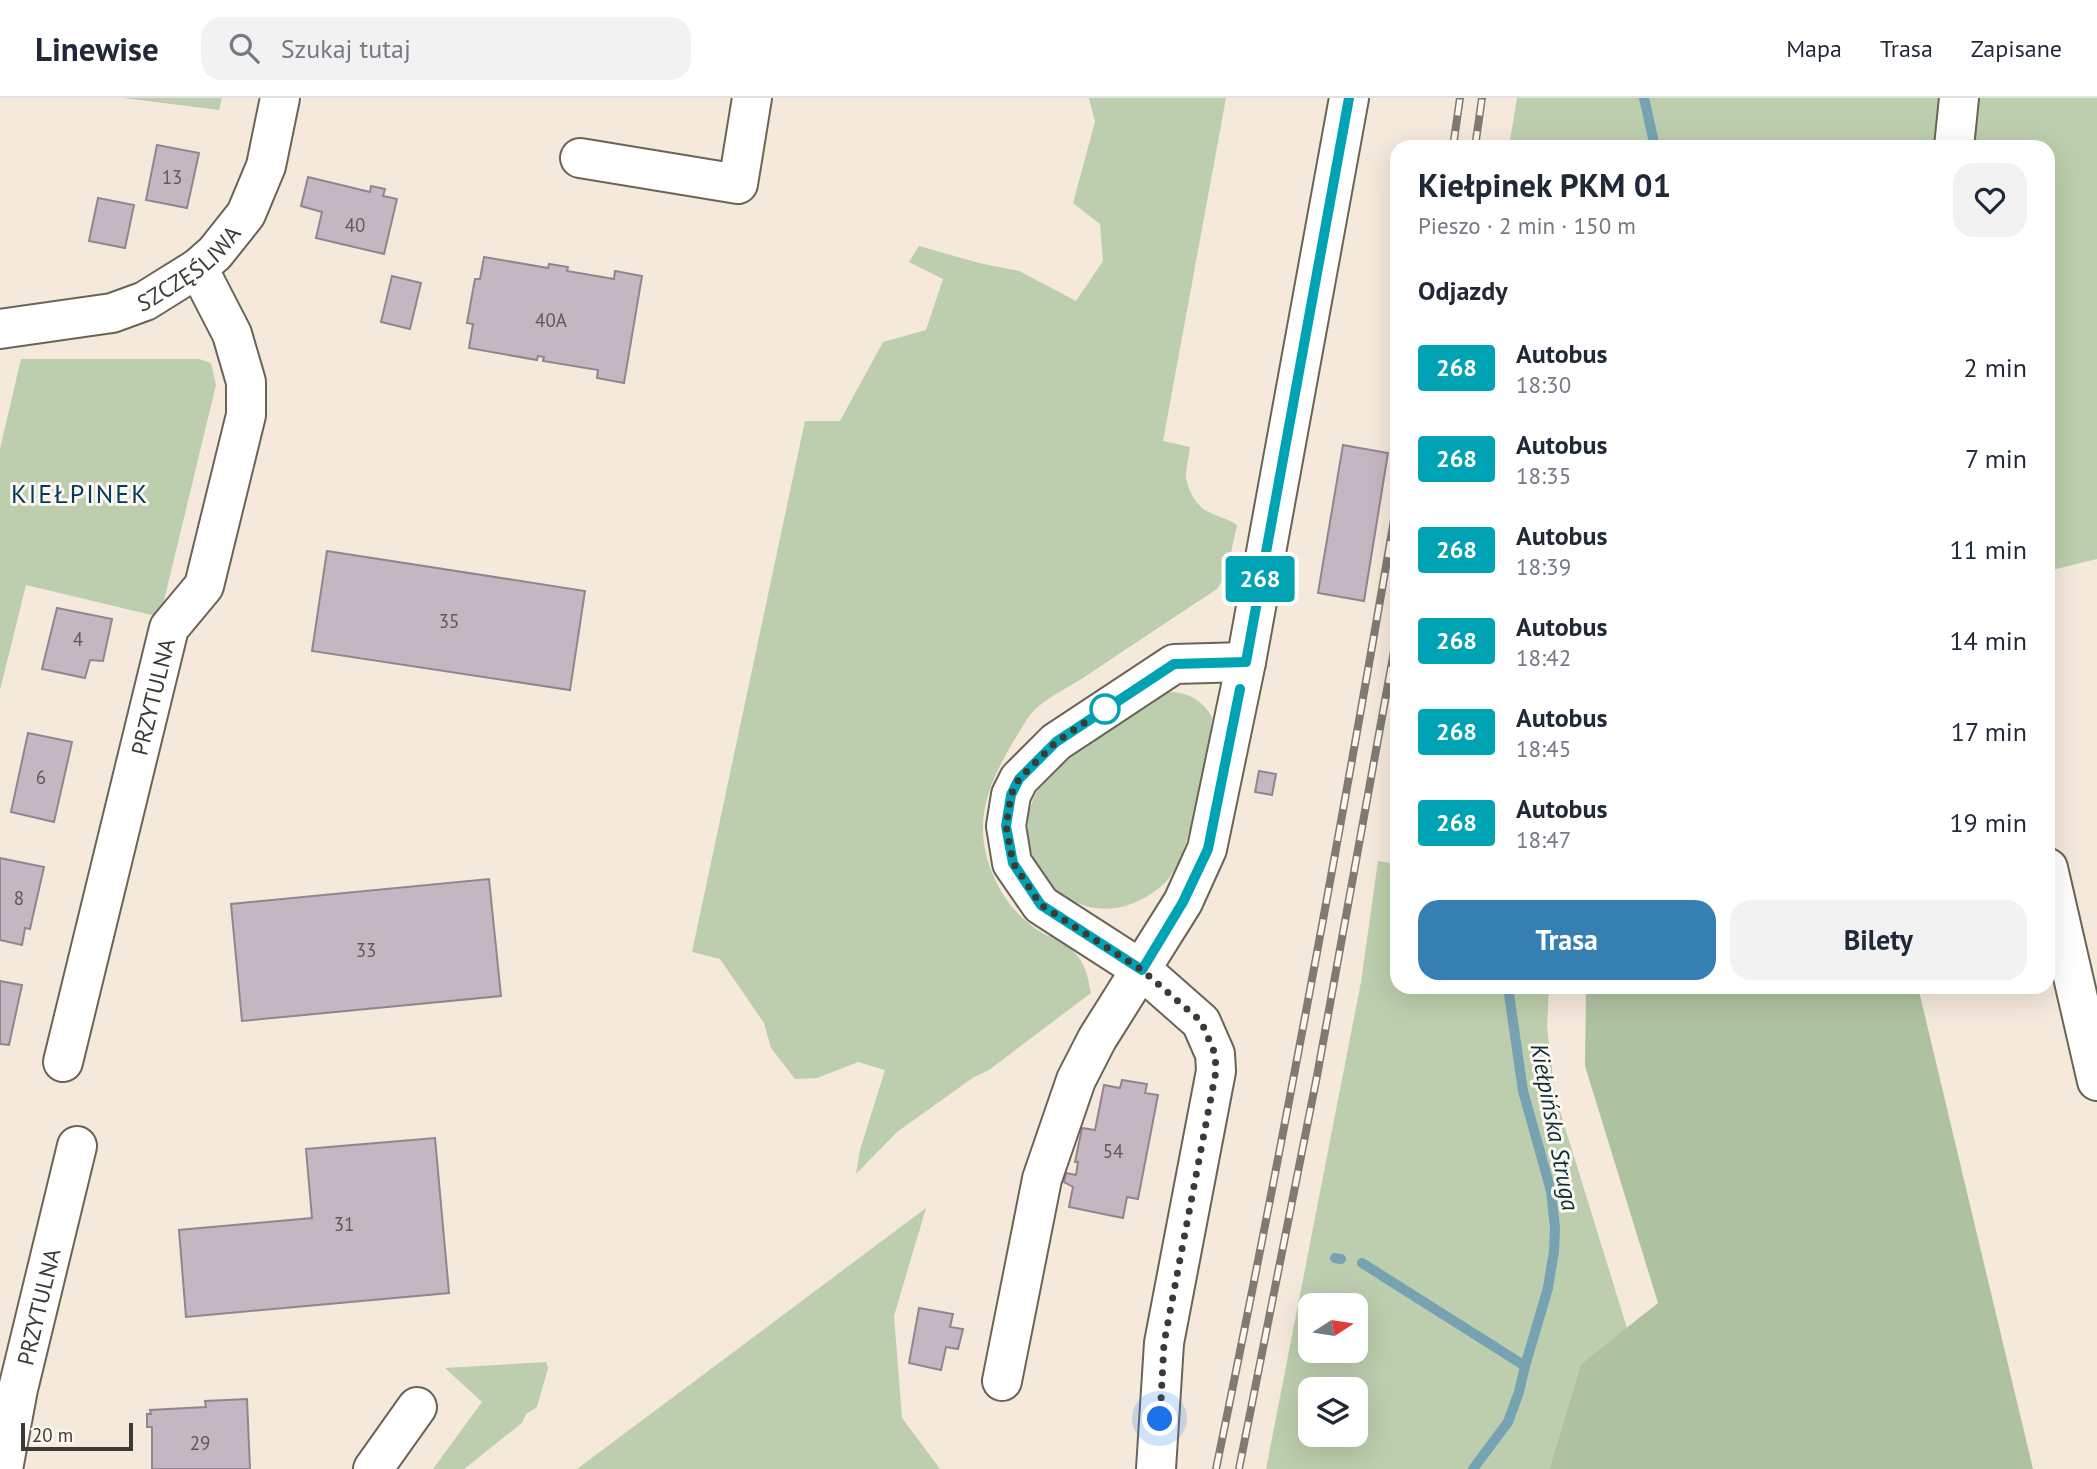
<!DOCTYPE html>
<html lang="pl">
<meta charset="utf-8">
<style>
body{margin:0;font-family:"PT Sans",sans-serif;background:#f2f2f3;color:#1f2937;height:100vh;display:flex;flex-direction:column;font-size:26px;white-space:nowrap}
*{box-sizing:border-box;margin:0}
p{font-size:23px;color:#747a83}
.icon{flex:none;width:38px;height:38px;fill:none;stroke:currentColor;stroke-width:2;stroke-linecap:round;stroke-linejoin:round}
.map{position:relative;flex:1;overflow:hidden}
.details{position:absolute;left:1390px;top:42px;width:665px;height:854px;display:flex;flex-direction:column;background:#fff;border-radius:21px;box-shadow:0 7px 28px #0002}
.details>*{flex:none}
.badge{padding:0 14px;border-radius:5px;font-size:24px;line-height:46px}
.needle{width:46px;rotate:78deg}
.tools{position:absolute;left:1298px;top:1195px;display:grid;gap:14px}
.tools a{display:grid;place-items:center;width:70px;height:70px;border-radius:14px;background:#fff;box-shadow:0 7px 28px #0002;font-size:35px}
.scale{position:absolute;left:21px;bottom:18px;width:112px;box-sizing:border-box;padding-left:7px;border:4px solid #3d3933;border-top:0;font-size:19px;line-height:24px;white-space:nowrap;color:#3d3933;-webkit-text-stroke:5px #fdf7ef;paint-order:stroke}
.you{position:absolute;width:35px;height:35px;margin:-18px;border:5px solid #fff;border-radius:50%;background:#1a73e8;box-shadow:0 0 0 10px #1a73e833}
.map>.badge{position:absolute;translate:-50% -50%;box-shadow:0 0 0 4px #fff}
h2{padding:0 28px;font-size:26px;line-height:63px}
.round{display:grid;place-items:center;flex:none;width:74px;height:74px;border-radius:21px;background:#f2f2f3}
.head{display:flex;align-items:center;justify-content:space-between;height:119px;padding:0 28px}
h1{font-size:33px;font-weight:700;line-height:52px}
.action{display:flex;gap:14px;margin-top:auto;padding:14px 28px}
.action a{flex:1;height:80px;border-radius:21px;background:#357fb2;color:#fff;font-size:28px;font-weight:700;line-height:80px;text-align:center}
.action a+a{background:#f2f2f3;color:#1f2937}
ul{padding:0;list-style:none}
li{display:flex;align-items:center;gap:21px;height:91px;padding:0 28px}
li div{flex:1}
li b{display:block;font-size:26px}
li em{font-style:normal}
li .badge{min-width:77px;font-weight:700;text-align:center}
header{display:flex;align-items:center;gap:42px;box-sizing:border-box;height:98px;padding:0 35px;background:#fff;border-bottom:2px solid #e0e1e3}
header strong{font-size:33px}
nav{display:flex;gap:38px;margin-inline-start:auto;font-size:24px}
.search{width:490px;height:63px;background:#f2f2f3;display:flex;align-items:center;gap:18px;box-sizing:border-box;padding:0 24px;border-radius:21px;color:#747a83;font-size:26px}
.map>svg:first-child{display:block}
</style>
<header>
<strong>Linewise</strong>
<div class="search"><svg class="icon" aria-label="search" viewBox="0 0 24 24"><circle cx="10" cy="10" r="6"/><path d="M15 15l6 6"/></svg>Szukaj tutaj</div>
<nav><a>Mapa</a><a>Trasa</a><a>Zapisane</a></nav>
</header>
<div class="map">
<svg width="2097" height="1371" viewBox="0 0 2097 1371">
<rect width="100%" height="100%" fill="#f4e9db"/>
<g fill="#bccead" fill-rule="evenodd">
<path d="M 123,0 L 222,0 L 219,12 Z"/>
<path d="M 1089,0 L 1226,0 L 1163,343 L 1190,349 C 1189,358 1186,369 1186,378 C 1187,390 1195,406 1205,412 C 1215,418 1227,420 1237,427 L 1226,477 L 1217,491 C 1172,521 1127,550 1083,580 C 1067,590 1041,603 1030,617 C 1024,625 1019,635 1013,644 C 991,682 975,716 987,760 C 997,794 1017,822 1048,838 L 1050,837 C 1078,852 1086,864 1091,895 L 989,972 L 974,979 L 897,1034 L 856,1076 L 860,1052 L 885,972 L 858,964 L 817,980 L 795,981 L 771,950 L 764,925 L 720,861 L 692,854 L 805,323 L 840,323 L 883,244 L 926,232 L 943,181 L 909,164 L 919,148 L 979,165 L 1019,173 L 1076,203 L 1103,163 L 1100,126 L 1073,105 L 1095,24 Z"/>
<path d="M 1517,0 L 1939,0 L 1941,49 L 1509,49 Z"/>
<path d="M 1970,0 L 2097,0 L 2097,461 L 2048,473 L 2048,49 L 1965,49 Z"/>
<path d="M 21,261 L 199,261 L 211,265 L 216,287 L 160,519 L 26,487 L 0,592 L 0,351 Z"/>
<path d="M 1170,594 C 1188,594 1203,603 1212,619 C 1209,658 1192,747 1170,779 C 1164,787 1154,794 1146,799 C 1064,847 983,736 1056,670 L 1155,601 Z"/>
<path d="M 1396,735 L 1396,889 L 1549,889 L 1547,929 L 1555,997 L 1627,1230 L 1581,1266 L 1549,1371 L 1266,1371 L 1361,884 L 1378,763 L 1391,765 ZM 1311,1208 L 1356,1208 L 1356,1253 L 1311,1253 ZM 1311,1292 L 1356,1292 L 1356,1337 L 1311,1337 Z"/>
<path d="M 926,1110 L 894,1218 L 902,1320 L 940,1371 L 577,1371 Z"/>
<path d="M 546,1264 L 548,1270 L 537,1309 L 526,1316 L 522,1325 L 464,1371 L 433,1371 L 482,1304 L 445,1270 Z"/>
</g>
<path fill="#afc29f" d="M 1586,889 L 1918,889 L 2033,1371 L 1549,1371 L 1581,1266 L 1658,1205 L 1585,968 Z"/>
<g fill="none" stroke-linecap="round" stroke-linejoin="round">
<g stroke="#76a2b2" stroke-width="10">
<path d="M 1644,0 L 1655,49"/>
<path d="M 1335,1160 L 1341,1161"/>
<path d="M 1362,1165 L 1525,1268"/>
<path d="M 1473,1371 L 1508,1324 L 1519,1294 L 1525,1268 L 1548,1190 L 1554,1153 L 1555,1130 L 1551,1093 L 1523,993 L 1508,889"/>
</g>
</g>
<g fill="#c4b7c2" stroke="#92858f" stroke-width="2">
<path d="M 157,47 L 199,55 L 187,110 L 146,102 Z"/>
<path d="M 308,79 L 370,94 L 371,88 L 385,91 L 383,98 L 397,101 L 384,156 L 316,140 L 322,114 L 301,108 Z"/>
<path d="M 98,100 L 134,107 L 125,150 L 89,143 Z"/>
<path d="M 484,159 L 548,170 L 549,166 L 568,169 L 567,173 L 614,181 L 615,173 L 642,178 L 624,285 L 597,280 L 598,272 L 543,263 L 544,259 L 538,258 L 537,262 L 469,250 L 473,226 L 467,225 L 475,181 L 480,181 Z"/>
<path d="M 392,178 L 421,185 L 410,231 L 381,224 Z"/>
<path d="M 1343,347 L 1388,355 L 1364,503 L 1318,495 Z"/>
<path d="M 327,453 L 585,493 L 570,592 L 312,553 Z"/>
<path d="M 57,510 L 112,521 L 103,563 L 90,562 L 85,580 L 42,571 Z"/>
<path d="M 28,635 L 72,644 L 54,724 L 11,714 Z"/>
<path d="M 1259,673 L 1276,676 L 1272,697 L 1255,694 Z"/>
<path d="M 0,760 L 44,769 L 30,831 L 25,830 L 22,847 L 0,842 Z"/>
<path d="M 489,781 L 501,898 L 242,923 L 231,806 Z"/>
<path d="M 0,883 L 22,887 L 9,947 L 0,946 Z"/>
<path d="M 1122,982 L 1147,986 L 1145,995 L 1158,997 L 1138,1101 L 1127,1099 L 1123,1120 L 1069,1109 L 1073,1089 L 1064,1084 L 1066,1075 L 1076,1077 L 1078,1064 L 1075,1064 L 1082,1030 L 1095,1032 L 1104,987 L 1120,990 Z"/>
<path d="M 435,1040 L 449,1195 L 186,1219 L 179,1132 L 312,1120 L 306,1051 Z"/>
<path d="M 919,1210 L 953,1216 L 950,1229 L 963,1231 L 958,1251 L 946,1249 L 941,1272 L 909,1265 Z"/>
<path d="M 247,1301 L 250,1371 L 152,1371 L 152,1329 L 147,1329 L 147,1316 L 151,1316 L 150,1312 L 206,1309 L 205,1303 Z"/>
</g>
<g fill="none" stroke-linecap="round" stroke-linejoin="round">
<g stroke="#6c6357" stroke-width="42">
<g id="minor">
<path d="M 1954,49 L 1959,0"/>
<path d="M 580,60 L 738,86 L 752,0"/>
<path id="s1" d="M 0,231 L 112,215 L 145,203 L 198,170 L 215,155 L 246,116 L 266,68 L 280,0"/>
<path d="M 2048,770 L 2097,983"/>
<path id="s2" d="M 63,964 L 169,530 L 204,488 L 246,317 L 246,284 L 232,236 L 198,170"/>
<path d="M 1002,1283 L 1042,1081 L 1076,982 L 1097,941 L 1183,804 L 1207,751 L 1246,564 L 1349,0"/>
<path id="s3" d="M 3,1371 L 18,1291 L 77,1048"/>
<path d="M 373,1371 L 417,1309"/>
<path d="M 1156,1371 L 1164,1245 L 1216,973 L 1215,956 L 1201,924 L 1142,872 L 1041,807 L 1012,765 L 1006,728 L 1011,697 L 1019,681 L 1056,644 L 1174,566 L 1246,564"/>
</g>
</g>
<use href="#minor" stroke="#fff" stroke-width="38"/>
<g stroke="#817a71" stroke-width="8">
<g id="rail">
<path d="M 1453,49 L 1460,0"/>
<path d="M 1475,49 L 1482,0"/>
<path d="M 1216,1371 C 1282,1052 1341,732 1396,410"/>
<path d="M 1239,1371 L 1317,978 L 1396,542"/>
</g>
</g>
<use href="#rail" stroke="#fdf7ef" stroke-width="5" stroke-dasharray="16" stroke-linecap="butt"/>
</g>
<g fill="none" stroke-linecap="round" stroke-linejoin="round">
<g stroke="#fff" stroke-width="16">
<path id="line" d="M 1240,591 L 1208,751 L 1183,804 L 1142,872 L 1041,807 L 1013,765 L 1006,728 L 1011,697 L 1019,681 L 1056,644 L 1174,566 L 1246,564 L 1349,0"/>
</g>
<use href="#line" stroke="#00a3b4" stroke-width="10"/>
<path stroke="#3d3933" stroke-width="7" stroke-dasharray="0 12.6" d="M 1105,611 L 1056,644 L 1019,681 L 1011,697 L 1006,728 L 1013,765 L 1041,807 L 1142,872 L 1201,923 L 1215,956 L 1216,973 L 1164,1245 L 1160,1321"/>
</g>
<circle fill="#fff" stroke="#00a3b4" stroke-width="3.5" cx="1105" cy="611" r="14"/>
<g text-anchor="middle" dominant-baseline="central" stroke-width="6" stroke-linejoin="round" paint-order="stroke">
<g font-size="19" fill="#5f5857">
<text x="172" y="79">13</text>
<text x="355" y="127">40</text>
<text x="551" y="222">40A</text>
<text x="449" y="523">35</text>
<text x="78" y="541">4</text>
<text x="41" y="679">6</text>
<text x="19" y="800">8</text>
<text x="366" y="852">33</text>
<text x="1113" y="1053">54</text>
<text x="344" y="1126">31</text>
<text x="200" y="1345">29</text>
</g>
<g font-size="23" fill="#3d3933" stroke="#fdf7ef">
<text stroke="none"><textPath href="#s1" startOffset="203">SZCZĘŚLIWA</textPath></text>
<text stroke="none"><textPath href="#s2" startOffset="376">PRZYTULNA</textPath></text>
<text stroke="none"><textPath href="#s3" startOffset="166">PRZYTULNA</textPath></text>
</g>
<g font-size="24" font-style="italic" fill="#042f3b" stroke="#fdf7ef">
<text transform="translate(1555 1029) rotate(79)">Kiełpińska Struga</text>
</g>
<g font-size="26" letter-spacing="2" fill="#003a5c" stroke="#fdf7ef">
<text x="80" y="395">KIEŁPINEK</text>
</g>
</g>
</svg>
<div class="tools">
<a><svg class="needle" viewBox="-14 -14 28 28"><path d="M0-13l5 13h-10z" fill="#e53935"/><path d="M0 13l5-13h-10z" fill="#747a83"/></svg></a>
<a><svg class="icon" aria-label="layers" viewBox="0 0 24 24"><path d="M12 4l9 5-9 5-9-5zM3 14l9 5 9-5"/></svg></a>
</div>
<div class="scale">20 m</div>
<div class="you" style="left:1160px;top:1321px"></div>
<b class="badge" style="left:1260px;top:481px;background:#00a3b4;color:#fff">268</b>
<section class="details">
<div class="head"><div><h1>Kiełpinek PKM 01</h1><p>Pieszo · 2 min · 150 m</p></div><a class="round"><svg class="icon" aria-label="heart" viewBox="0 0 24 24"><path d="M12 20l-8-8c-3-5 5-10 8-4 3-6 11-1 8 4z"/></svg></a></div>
<h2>Odjazdy</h2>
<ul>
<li><span class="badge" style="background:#00a3b4;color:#fff">268</span><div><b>Autobus</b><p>18:30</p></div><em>2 min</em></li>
<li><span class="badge" style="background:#00a3b4;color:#fff">268</span><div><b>Autobus</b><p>18:35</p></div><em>7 min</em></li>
<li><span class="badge" style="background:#00a3b4;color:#fff">268</span><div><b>Autobus</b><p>18:39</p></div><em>11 min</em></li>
<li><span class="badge" style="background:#00a3b4;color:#fff">268</span><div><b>Autobus</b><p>18:42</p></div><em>14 min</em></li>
<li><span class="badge" style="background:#00a3b4;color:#fff">268</span><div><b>Autobus</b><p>18:45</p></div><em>17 min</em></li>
<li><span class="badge" style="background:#00a3b4;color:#fff">268</span><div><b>Autobus</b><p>18:47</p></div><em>19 min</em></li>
</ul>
<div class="action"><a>Trasa</a><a>Bilety</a></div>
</section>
</div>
